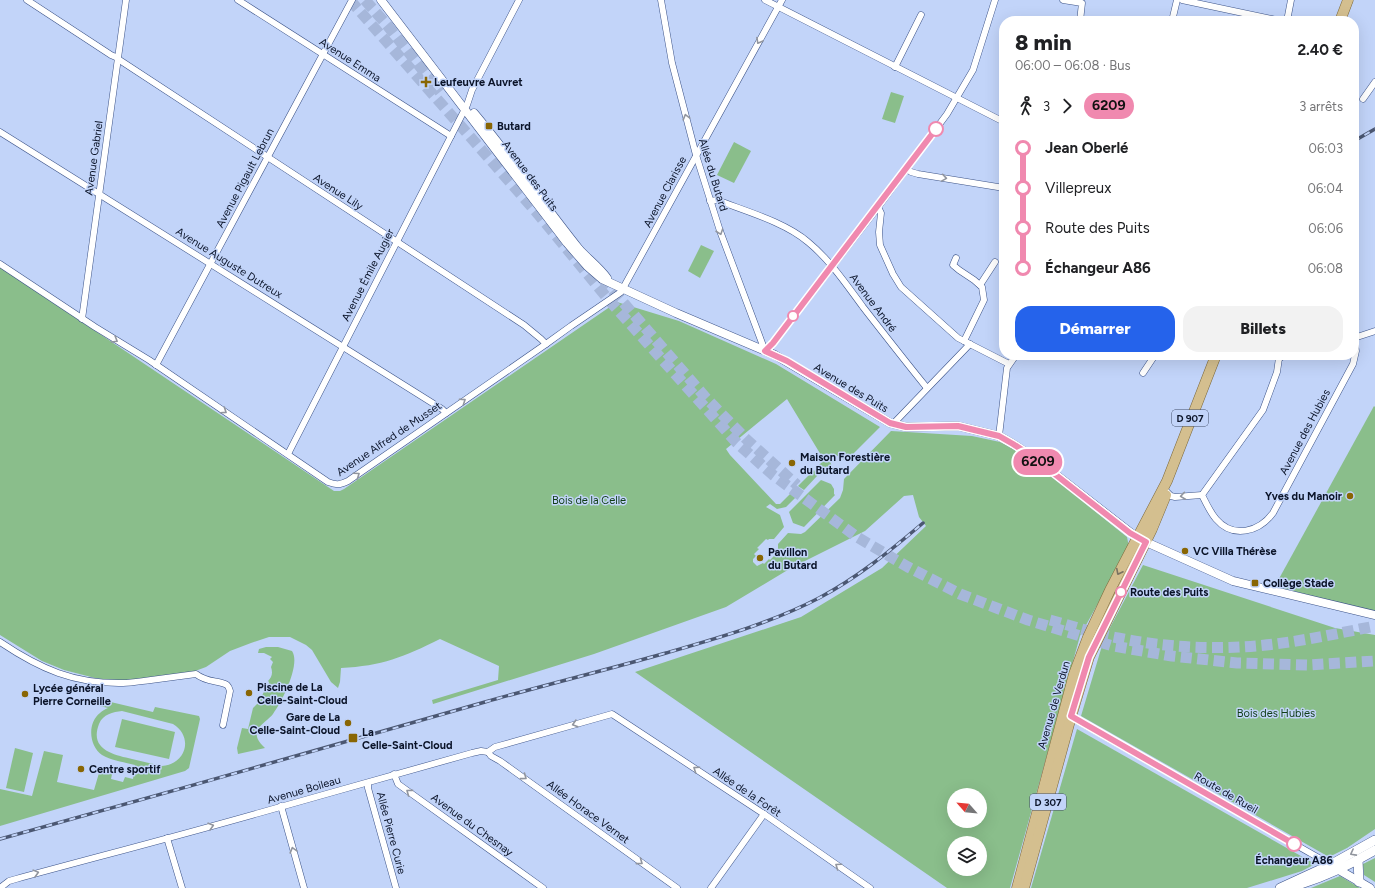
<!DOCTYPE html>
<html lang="fr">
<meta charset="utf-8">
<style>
body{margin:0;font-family:Figtree,sans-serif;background:#f2f2f2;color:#202124;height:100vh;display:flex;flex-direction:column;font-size:15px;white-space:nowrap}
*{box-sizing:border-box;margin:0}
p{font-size:13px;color:#757577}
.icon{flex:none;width:22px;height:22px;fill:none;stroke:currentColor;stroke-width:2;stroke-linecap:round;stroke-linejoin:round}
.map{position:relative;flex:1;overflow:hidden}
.panel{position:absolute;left:999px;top:16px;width:360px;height:344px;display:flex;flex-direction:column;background:#fff;border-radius:16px;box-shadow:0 4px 16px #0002}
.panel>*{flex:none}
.badge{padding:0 8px;border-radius:13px;font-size:14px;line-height:26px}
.needle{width:26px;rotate:297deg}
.controls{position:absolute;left:947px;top:788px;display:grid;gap:8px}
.controls a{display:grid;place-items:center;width:40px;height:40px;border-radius:50%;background:#fff;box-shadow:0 4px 16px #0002;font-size:20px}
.map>.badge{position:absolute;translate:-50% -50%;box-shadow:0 0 0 2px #fff}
.legs{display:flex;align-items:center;gap:6px;height:44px;padding:0 16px;font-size:13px}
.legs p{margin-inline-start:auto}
.summary{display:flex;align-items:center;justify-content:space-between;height:68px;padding:0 16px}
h1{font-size:22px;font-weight:800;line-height:30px}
.primary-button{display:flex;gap:8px;margin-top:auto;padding:8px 16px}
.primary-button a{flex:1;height:46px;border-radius:16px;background:#2563eb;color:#fff;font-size:16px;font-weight:800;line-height:46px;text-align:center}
.primary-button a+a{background:#f2f2f2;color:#202124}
ul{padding:0 16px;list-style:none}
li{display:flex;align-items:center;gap:14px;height:40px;font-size:15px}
li i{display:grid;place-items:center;width:6px;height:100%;margin:0 5px;background:currentColor}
li i::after{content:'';width:10px;height:10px;margin:-5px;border:3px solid;border-radius:50%;background:#fff}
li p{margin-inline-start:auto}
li:first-child i{background:linear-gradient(#0000 50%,currentColor 0)}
li:last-child i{background:linear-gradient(currentColor 50%,#0000 0)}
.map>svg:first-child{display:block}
</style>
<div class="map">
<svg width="1375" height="888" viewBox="0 0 1375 888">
<rect width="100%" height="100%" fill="#c2d4f9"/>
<g fill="#8abe8b" fill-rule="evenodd">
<path d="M 891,92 L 904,96 L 895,123 L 882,119 Z"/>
<path d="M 734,142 L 751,151 L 734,183 L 717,175 Z"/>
<path d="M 701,245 L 714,251 L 700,278 L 688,271 Z"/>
<path d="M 0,267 L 334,491 L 340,491 L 344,489 L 617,302 L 679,321 L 776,364 L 880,427 L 846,461 L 836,455 L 829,458 L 832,467 L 831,471 L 822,472 L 817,467 L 824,460 L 787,399 L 726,449 L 730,455 L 776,504 L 780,504 L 793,491 L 797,496 L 786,507 L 777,509 L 770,504 L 766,507 L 780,515 L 784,527 L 774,539 L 769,539 L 768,540 L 766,539 L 757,548 L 759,549 L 754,554 L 756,556 L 753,559 L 753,562 L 757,566 L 763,563 L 764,564 L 769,559 L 770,560 L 778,552 L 778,544 L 788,533 L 801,534 L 805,532 L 840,498 L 843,490 L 844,479 L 891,431 L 972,436 L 1000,442 L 1012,447 L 1036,464 L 1127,537 L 1129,547 L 1080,636 L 1010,888 L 947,888 L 635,672 L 801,617 L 882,568 L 926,526 L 919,517 L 913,495 L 904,496 L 865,531 L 791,568 L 726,607 L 594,654 L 433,704 L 432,700 L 498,680 L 499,666 L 440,639 C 404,657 382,666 341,668 L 340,682 L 338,688 L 331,682 L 312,650 L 306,645 L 290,637 L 269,637 L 251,643 L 230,651 L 206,667 L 187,674 L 124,682 L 95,678 L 64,670 L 42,661 L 0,635 ZM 954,795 L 980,795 L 980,821 L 954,821 ZM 954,843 L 980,843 L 980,869 L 954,869 Z"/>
<path d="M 1374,406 L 1375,407 L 1375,612 L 1338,603 L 1275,586 Z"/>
<path d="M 814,470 L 817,476 L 804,490 L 798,486 Z"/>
<path d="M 821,480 L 831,484 L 834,489 L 834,494 L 835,495 L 804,527 L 793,523 L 789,512 Z"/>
<path d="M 1143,565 L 1335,628 L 1375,635 L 1375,829 L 1347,848 L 1329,857 L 1081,716 L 1104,639 Z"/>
<path d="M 266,647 L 278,647 L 292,651 C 301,664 282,702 273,714 C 269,719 261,724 258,729 C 254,737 260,743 265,748 L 238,754 L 237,748 L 242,728 L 248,729 L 253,708 L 258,703 L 266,688 L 268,688 L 269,682 L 268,681 C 272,677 273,673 271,667 L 273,662 L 270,659 L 272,657 L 264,653 L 258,653 L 259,649 Z"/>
<path d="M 98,699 L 153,712 L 155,707 L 199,716 L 200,719 L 189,768 L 185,771 L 0,826 L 0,789 L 32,796 L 44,751 L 63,755 L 57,782 L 94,790 L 99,773 L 102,773 L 104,766 L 113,770 L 111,779 L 123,782 L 125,777 L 133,779 L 135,765 C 124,762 112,761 102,755 C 89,746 87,723 100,713 C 102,711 105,709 108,708 L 96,705 ZM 122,711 L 173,724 C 194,737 186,764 162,766 C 152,764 142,761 132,759 C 114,755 89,750 99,724 C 103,714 113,712 122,711 Z"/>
<path d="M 122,719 L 175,732 L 169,759 L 115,747 Z"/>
<path d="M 1077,729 L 1315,864 L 1302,871 L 1247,888 L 1031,888 Z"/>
<path d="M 15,748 L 33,753 L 24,792 L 6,788 Z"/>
<path d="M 1375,858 L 1375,882 L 1364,875 L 1363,864 Z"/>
<path d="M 1340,876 L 1360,888 L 1311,888 Z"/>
</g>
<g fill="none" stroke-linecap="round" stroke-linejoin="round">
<g stroke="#a6b7da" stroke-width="11" stroke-dasharray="11 5.5" stroke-linecap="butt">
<path d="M 350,0 L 538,214 L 608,299 L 737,443 L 773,475 L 857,537 L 908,567 L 960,594 L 1028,620 L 1113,646 L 1172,656 L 1237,663 L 1307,665 L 1375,661"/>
<path d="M 365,0 L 387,25 L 440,92"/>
<path d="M 602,278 L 706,398 L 745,438 L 797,485"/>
<path d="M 1050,620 C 1073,626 1095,634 1118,638 C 1158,646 1199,649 1240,647 C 1285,645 1330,635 1375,626"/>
</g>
<g stroke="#3c5388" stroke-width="7">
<g id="minor">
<path d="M 27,0 L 111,55 L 118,58"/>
<path d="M 238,0 L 451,136"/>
<path d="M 661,0 L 672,63 L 696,155 L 720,231 L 765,351 L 773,343 L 878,207 L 947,114 L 973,70 L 995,0"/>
<path d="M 765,0 L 1004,122"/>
<path d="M 1063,0 L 1082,3 L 1080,21"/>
<path d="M 1182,0 L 1281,21"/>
<path d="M 1172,21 L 1177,0"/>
<path d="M 1287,21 L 1291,0"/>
<path d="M 118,59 L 524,325 L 541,339 L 546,344"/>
<path d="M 895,67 L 921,15"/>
<path d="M 1363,99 L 1375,82"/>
<path d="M 0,132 L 442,409 L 446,413"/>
<path d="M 907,169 L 911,172 L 918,174 L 1004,188"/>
<path d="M 710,201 L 717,200 C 745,211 785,222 808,242 C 830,260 846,284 863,307 C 884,334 905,361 927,388"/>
<path d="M 878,207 L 881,213 L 879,232 L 880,245 L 893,274 L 901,287 L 958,338 L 1009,364"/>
<path d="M 956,258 L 953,265 L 959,270 L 974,280 L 982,287 L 984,300 L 964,341"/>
<path d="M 0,264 L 95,327 L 149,360 L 328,482 C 336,485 340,485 348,481 L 546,344 L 571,326 L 621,292 L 782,0"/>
<path d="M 980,285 L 995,262"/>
<path d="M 82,319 L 126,0"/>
<path d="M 1354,338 L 1375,331"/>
<path d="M 1275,355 L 1280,358 L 1285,355"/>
<path d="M 156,365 L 352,0"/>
<path d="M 1143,373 L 1155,355"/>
<path d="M 893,424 L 970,344"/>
<path d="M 999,436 L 1007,368 L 1016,355"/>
<path d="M 288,454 L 467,105 L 472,90 L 519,0"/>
<path d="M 1167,492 L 1171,496 L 1175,497 L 1202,495"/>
<path d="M 1202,495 C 1206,503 1210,512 1216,519 C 1233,539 1259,532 1273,513 L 1353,364 L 1356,351 L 1354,338"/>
<path d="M 1202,495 L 1263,410 L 1277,372 L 1279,358"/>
<path d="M 0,642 C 40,669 74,684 123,683 C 132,683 142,681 151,680 C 166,678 181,676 196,674 C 207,683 219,680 227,685 C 229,687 229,688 230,691 L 223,725"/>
<path d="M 1071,717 L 1333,866"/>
<path d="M 488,752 L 491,756 L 500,761 L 677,888"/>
<path d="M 394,774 L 398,784 L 543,888"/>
<path d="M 368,783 L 368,788 L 396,888"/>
<path d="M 281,806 L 304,888"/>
<path d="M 167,838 L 182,888"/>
<path d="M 0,888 L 9,881 L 16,879 C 97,857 178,836 259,813 C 330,793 400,773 472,753 L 481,751 L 488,752 L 495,747 L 612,714 L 764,814 L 870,888"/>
<path d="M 711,888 L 764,814"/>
</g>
</g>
<g stroke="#3c5388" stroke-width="9">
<g id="tertiary">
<path d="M 381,0 L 567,243 L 587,266 L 602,279 L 676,313 L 775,355 L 890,423 L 906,427 L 958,426 L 999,436 L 1013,444 L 1033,457 L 1131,533 L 1146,542 L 1233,581 L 1375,615"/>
<path d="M 474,113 C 511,157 543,204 579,249 C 588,259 599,267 607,278"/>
<path d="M 1339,870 L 1370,888"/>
</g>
</g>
<g stroke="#3c5388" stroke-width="10">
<g id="secondary">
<path d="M 1358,860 L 1359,882"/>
<path d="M 1294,886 C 1325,877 1348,866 1375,850"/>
<path d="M 1280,888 L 1330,865 L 1375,840"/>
</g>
</g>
<g stroke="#7b683b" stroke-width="11">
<g id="primary">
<path d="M 1340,21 L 1348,0"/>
<path d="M 1017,888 L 1074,674 L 1088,637 L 1110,590 L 1167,481 L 1216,355"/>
<path d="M 1024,888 L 1071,717 L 1089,657 L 1152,529 L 1166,495"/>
</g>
</g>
<use href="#minor" stroke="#fff" stroke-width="6"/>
<use href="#tertiary" stroke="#fff" stroke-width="8"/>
<use href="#secondary" stroke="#fff" stroke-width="9"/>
<use href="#primary" stroke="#d4bf8f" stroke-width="10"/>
<g stroke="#4b5772" stroke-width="3.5">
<g id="rail">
<path d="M 1354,141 L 1375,129"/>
<path d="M 0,839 C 162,794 323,749 485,702 C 545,685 606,670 666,653 C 718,638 771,623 819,598 C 857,578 890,551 923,523"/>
</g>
</g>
<use href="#rail" stroke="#c2d4f9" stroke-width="2" stroke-dasharray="6" stroke-linecap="butt"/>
</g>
<defs><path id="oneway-chevron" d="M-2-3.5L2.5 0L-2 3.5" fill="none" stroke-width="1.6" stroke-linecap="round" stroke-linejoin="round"/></defs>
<g stroke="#91959e">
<use href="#oneway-chevron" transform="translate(759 41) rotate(119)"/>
<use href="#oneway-chevron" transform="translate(686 117) rotate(-105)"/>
<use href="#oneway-chevron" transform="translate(944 178) rotate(9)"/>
<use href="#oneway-chevron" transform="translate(720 232) rotate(71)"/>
<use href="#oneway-chevron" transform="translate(115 340) rotate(31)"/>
<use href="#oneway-chevron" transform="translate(463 401) rotate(-34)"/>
<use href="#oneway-chevron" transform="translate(224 411) rotate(34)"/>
<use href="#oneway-chevron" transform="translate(357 475) rotate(-35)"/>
<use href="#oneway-chevron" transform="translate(1183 496) rotate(172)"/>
<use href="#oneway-chevron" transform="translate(575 724) rotate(164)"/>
<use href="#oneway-chevron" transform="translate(696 769) rotate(-146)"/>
<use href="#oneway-chevron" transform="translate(524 777) rotate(36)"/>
<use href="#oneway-chevron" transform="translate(409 792) rotate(-144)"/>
<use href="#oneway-chevron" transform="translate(211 826) rotate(-16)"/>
<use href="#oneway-chevron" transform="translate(293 850) rotate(-106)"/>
<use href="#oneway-chevron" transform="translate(1353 853) rotate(152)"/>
<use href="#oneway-chevron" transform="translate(640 862) rotate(36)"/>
<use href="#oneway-chevron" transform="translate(838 866) rotate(-145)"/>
<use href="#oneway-chevron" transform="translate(36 873) rotate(-15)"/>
</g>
<use stroke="#797261" href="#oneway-chevron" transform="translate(1119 572) rotate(117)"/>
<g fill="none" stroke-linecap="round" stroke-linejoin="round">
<g stroke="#fff" stroke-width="9">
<path id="line-1" d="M 936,129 L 773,343 L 765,351 L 787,361 L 890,423 L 906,427 L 958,426 L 999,436 L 1013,444 L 1033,457 L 1130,533 L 1146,542 L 1089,657 L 1071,716 L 1294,844"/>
</g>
<use href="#line-1" stroke="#f089af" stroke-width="6"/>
</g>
<g fill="#896604" stroke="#c2d4f9" stroke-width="1.5">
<path d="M424 76h4v4h4v4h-4v4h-4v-4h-4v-4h4z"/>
<rect x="485" y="122" width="8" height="8" rx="2"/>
<circle cx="792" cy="463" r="4"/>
<circle cx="1350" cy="496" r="4"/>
<circle cx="1185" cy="551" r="4"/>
<circle cx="760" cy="558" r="4"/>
<rect x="1251" y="579" width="8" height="8" rx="2"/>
<circle cx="249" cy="693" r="4"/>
<circle cx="25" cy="694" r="4"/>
<circle cx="348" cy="723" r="4"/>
<rect x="348" y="733" width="10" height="10" rx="2"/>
<circle cx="81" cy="769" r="4"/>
</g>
<g fill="#fff" stroke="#f089af" stroke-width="2">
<circle cx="936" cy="129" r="7"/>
<circle cx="793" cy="316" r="5"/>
<circle cx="1121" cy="592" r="5"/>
<circle cx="1294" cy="844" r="7"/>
</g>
<g text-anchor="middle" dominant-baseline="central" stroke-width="3" stroke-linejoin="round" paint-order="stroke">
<g fill="#c2d4f9" stroke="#414d67" stroke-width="1">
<rect x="1172" y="410" width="36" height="16" rx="3"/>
<rect x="1030" y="794" width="36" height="16" rx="3"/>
</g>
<g font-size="10" font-weight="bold" fill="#0a1328">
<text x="1190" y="418">D 907</text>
<text x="1048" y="802">D 307</text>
</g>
<g font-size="11" fill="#0a1328" stroke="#c2d4f9">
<text transform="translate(350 60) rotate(33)">Avenue Emma</text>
<text transform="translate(94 158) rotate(-82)">Avenue Gabriel</text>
<text transform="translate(713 175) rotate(73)">Allée du Butard</text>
<text transform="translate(530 176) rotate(53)">Avenue des Puits</text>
<text transform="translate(245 178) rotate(-62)">Avenue Pigault Lebrun</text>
<text transform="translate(338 192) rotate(33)">Avenue Lily</text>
<text transform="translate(665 192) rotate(-62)">Avenue Clarisse</text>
<text transform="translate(229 263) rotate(32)">Avenue Auguste Dutreux</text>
<text transform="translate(368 275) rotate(-63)">Avenue Émile Augier</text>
<text transform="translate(873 303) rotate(53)">Avenue André</text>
<text transform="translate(851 388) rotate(31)">Avenue des Puits</text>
<text transform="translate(1305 432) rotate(-62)">Avenue des Hubies</text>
<text transform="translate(389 439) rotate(-34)">Avenue Alfred de Musset</text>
<text transform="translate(1054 705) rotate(-74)">Avenue de Verdun</text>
<text transform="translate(304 790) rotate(-16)">Avenue Boileau</text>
<text transform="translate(747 792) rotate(34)">Allée de la Forêt</text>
<text transform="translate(1226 793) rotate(30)">Route de Rueil</text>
<text transform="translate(588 812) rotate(36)">Allée Horace Vernet</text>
<text transform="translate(472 825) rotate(36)">Avenue du Chesnay</text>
<text transform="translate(391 833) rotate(75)">Allée Pierre Curie</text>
</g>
<g font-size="11" font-weight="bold" fill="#0a1328" stroke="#c2d4f9" text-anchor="start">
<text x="434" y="82">Leufeuvre Auvret</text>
<text x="497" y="126">Butard</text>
<text x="800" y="457">Maison Forestière<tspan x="800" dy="13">du Butard</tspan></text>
<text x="1342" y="496" text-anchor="end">Yves du Manoir</text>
<text x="1193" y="551">VC Villa Thérèse</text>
<text x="768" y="552">Pavillon<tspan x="768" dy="13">du Butard</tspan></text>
<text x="1263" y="583">Collège Stade</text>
<text x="257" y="687">Piscine de La<tspan x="257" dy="13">Celle-Saint-Cloud</tspan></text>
<text x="33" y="688">Lycée général<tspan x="33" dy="13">Pierre Corneille</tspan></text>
<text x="340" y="717" text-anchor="end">Gare de La<tspan x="340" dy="13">Celle-Saint-Cloud</tspan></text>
<text x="362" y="732">La<tspan x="362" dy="13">Celle-Saint-Cloud</tspan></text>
<text x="89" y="769">Centre sportif</text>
</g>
<g font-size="11" fill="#103d15" stroke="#c2d4f9">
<text x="589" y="500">Bois de la Celle</text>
<text x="1276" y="713">Bois des Hubies</text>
</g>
<g font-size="11" font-weight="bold" fill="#0a1328" stroke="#c2d4f9" text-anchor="start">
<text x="1130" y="592">Route des Puits</text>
<text x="1294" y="860" text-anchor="middle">Échangeur A86</text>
</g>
</g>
</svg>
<div class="controls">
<a><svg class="needle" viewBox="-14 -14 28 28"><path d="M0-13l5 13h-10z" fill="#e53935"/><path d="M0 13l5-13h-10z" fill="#757577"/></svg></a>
<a><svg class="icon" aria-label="layers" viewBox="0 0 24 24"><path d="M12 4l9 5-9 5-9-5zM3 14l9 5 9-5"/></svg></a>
</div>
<b class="badge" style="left:1038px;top:462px;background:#f089af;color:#111">6209</b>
<section class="panel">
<div class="summary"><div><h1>8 min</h1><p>06:00 – 06:08 · Bus</p></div><b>2.40 €</b></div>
<div class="legs"><svg class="icon" aria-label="walk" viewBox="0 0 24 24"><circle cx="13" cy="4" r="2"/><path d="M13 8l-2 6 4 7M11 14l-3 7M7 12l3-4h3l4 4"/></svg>3<svg class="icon" aria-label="forward" viewBox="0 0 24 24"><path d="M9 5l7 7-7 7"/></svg><b class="badge" style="background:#f089af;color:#111">6209</b><p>3 arrêts</p></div>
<ul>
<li><i style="color:#f089af"></i><b>Jean Oberlé</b><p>06:03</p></li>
<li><i style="color:#f089af"></i><span>Villepreux</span><p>06:04</p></li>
<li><i style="color:#f089af"></i><span>Route des Puits</span><p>06:06</p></li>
<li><i style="color:#f089af"></i><b>Échangeur A86</b><p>06:08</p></li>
</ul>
<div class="primary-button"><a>Démarrer</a><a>Billets</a></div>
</section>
</div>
